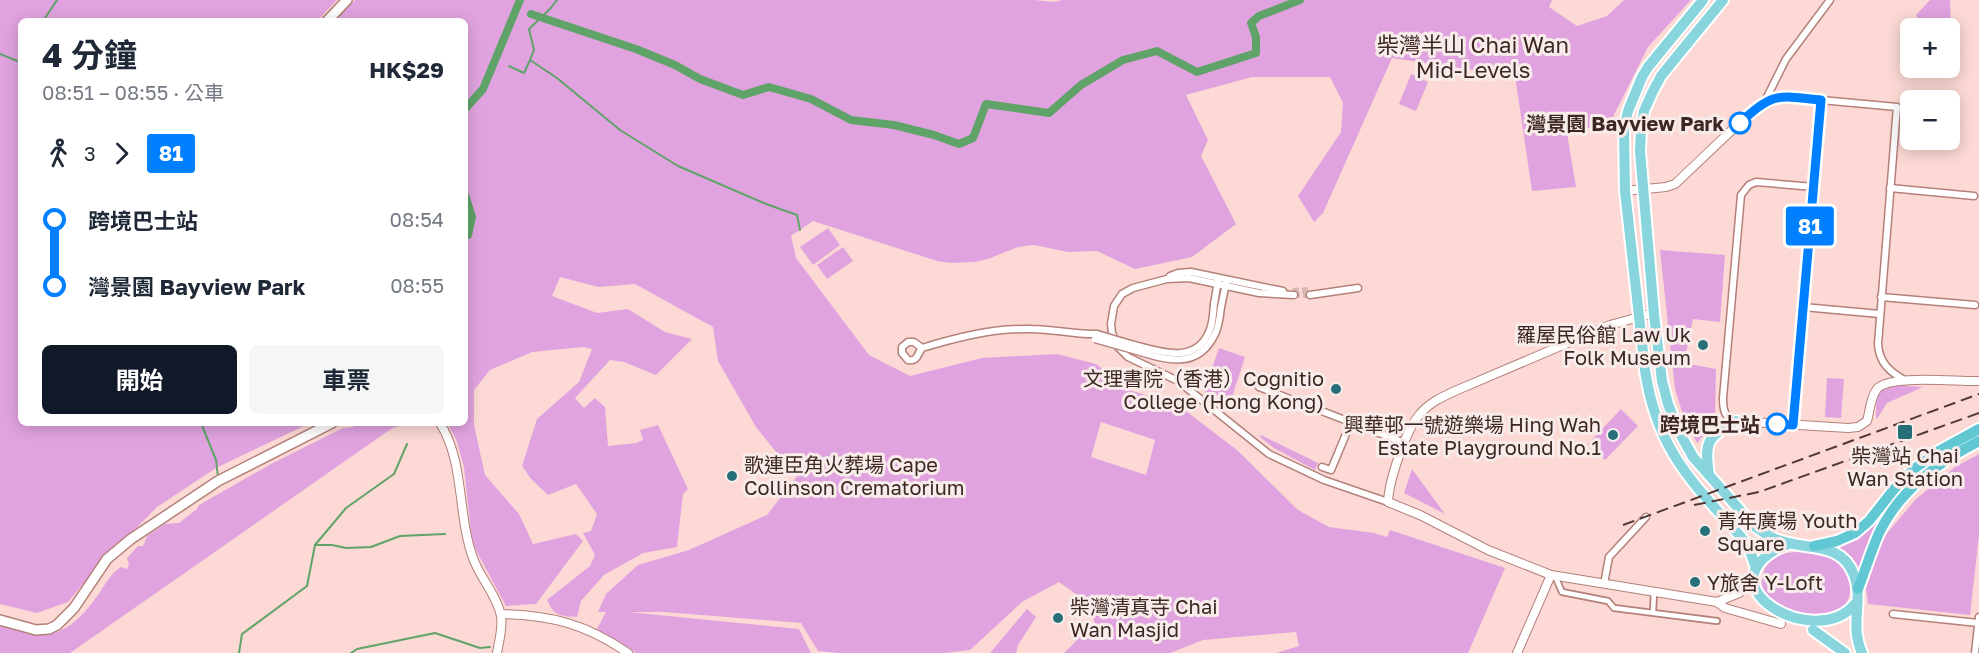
<!DOCTYPE html>
<html lang="zh-TW">
<meta charset="utf-8">
<style>
body{margin:0;font-family:"Golos Text","Noto Sans TC",sans-serif;background:#f6f6f7;color:#1f2937;height:100vh;display:flex;flex-direction:column;font-size:22px;white-space:nowrap}
*{box-sizing:border-box;margin:0}
p{font-size:20px;color:#747a83}
.icon{flex:none;width:33px;height:33px;fill:none;stroke:currentColor;stroke-width:2;stroke-linecap:round;stroke-linejoin:round}
.map{position:relative;flex:1;overflow:hidden}
.details{position:absolute;left:18px;top:18px;width:450px;height:408px;display:flex;flex-direction:column;background:#fff;border-radius:9px;box-shadow:0 3px 15px #0003}
.details>*{flex:none}
.badge{padding:0 12px;border-radius:4px;font-size:21px;line-height:39px}
.controls{position:absolute;left:1900px;top:18px;display:grid;gap:12px}
.controls a{display:grid;place-items:center;width:60px;height:60px;border-radius:9px;background:#fff;box-shadow:0 3px 15px #0003;font-size:30px}
.map>.badge{position:absolute;translate:-50% -50%;box-shadow:0 0 0 3px #fff}
.legs{display:flex;align-items:center;gap:9px;height:66px;padding:0 24px;font-size:20px}
.legs p{margin-inline-start:auto}
.summary{display:flex;align-items:center;justify-content:space-between;height:102px;padding:0 24px}
h1{font-size:33px;font-weight:700;line-height:45px}
.cta{display:flex;gap:12px;margin-top:auto;padding:12px 24px}
.cta a{flex:1;height:69px;border-radius:9px;background:#111827;color:#fff;font-size:24px;font-weight:700;line-height:69px;text-align:center}
.cta a+a{background:#f6f6f7;color:#1f2937}
ul{padding:0 24px;list-style:none}
li{display:flex;align-items:center;gap:21px;height:66px;font-size:22px}
li i{display:grid;place-items:center;width:9px;height:100%;margin:0 8px;background:currentColor}
li i::after{content:'';width:15px;height:15px;margin:-8px;border:4px solid;border-radius:50%;background:#fff}
li p{margin-inline-start:auto}
li:first-child i{background:linear-gradient(#0000 50%,currentColor 0)}
li:last-child i{background:linear-gradient(currentColor 50%,#0000 0)}
.map>svg:first-child{display:block}
</style>
<div class="map">
<svg width="1979" height="653" viewBox="0 0 1979 653">
<rect width="100%" height="100%" fill="#fcd9d4"/>
<g fill="#e1a3e0" fill-rule="evenodd">
<path d="M 0,0 L 337,0 L 317,21 L 21,21 L 21,423 L 310,423 L 216,468 L 157,507 L 92,573 L 68,602 L 37,613 L 0,604 Z"/>
<path d="M 355,0 L 1034,0 L 1054,2 L 1062,0 L 1552,0 L 1549,7 L 1577,26 L 1607,16 L 1624,0 L 1691,0 L 1648,47 L 1610,123 L 1567,133 L 1576,187 L 1532,191 L 1515,76 L 1392,58 L 1323,213 L 1314,222 L 1298,196 L 1341,132 L 1343,103 L 1330,77 L 1252,77 L 1186,95 L 1208,140 L 1201,156 L 1236,224 L 1192,257 L 1135,269 L 1097,251 L 1068,252 L 1034,245 L 1018,247 L 988,259 L 975,262 L 950,263 L 937,261 L 813,221 L 791,236 L 796,258 L 869,355 L 910,376 L 982,358 L 1057,354 L 1096,364 L 1129,390 L 1178,405 L 1237,450 L 1298,510 L 1329,527 L 1374,533 L 1387,537 L 1390,530 L 1505,568 L 1468,653 L 1276,653 L 1299,646 L 1296,632 L 1203,640 L 1170,653 L 1064,653 L 1095,622 L 1076,594 L 1059,582 L 1022,602 L 970,650 L 945,653 L 839,653 L 818,651 L 801,623 L 664,612 L 628,612 L 799,629 L 811,653 L 636,653 L 597,629 L 606,612 L 598,612 L 606,594 L 638,565 L 689,550 L 767,515 L 815,453 L 785,463 L 756,427 L 718,361 L 713,327 L 635,284 L 598,287 L 560,277 L 552,296 L 597,313 L 628,309 L 665,332 L 692,339 L 656,375 L 624,362 L 610,360 L 575,398 L 584,408 L 595,398 L 605,407 L 608,446 L 636,443 L 643,440 L 640,430 L 658,425 L 688,489 L 683,494 L 677,547 L 643,553 L 604,575 L 581,601 L 577,617 C 560,616 554,616 547,600 L 590,566 L 595,555 L 583,533 L 591,531 L 597,514 L 576,484 L 548,495 L 531,479 L 522,466 L 537,419 L 579,382 L 592,349 L 583,347 L 532,352 L 490,370 L 474,390 L 474,425 L 485,475 L 519,514 L 533,544 L 576,534 L 583,541 L 536,604 L 506,606 L 472,543 L 464,467 L 456,439 L 447,423 L 465,423 L 465,21 L 335,21 ZM 1101,422 L 1155,440 L 1146,475 L 1091,457 Z"/>
<path d="M 1930,0 L 1950,0 L 1951,27 L 1939,28 L 1919,21 L 1916,15 Z"/>
<path d="M 1411,74 L 1428,82 L 1416,111 L 1399,104 Z"/>
<path d="M 828,228 L 840,245 L 813,265 L 800,247 Z"/>
<path d="M 843,247 L 853,261 L 827,279 L 817,265 Z"/>
<path d="M 1660,250 L 1725,255 L 1720,322 L 1693,319 L 1684,363 L 1716,369 L 1715,421 L 1697,443 L 1683,415 L 1675,389 Z"/>
<path d="M 1219,348 L 1245,357 L 1231,400 L 1204,391 Z"/>
<path d="M 1827,378 L 1844,379 L 1841,418 L 1825,417 Z"/>
<path d="M 1893,385 L 1923,387 L 1887,403 L 1877,419 L 1876,417 C 1877,399 1873,390 1893,385 Z"/>
<path d="M 1621,409 L 1638,426 L 1605,460 L 1588,444 Z"/>
<path d="M 356,423 L 402,423 L 403,424 L 391,429 L 70,653 L 0,653 L 0,624 C 51,643 69,636 100,592 C 106,583 111,573 121,567 L 127,569 L 129,565 L 127,558 L 138,546 L 143,546 L 147,536 L 165,524 L 179,523 L 197,509 L 199,505 L 271,464 L 343,428 L 353,427 Z"/>
<path d="M 1261,435 L 1318,463 L 1315,470 L 1274,448 L 1260,437 Z"/>
<path d="M 1979,454 L 1979,535 L 1970,615 L 1868,604 L 1866,588 L 1883,538 L 1916,499 L 1955,467 Z"/>
<path d="M 1412,469 L 1445,514 L 1404,493 Z"/>
<path d="M 1898,491 L 1900,492 L 1873,532 L 1859,573 L 1852,557 L 1838,548 L 1869,528 Z"/>
<path d="M 1798,552 C 1807,552 1818,553 1827,556 C 1844,562 1856,585 1847,602 C 1845,608 1839,613 1835,617 L 1788,616 L 1762,591 C 1759,566 1773,552 1798,552 Z"/>
<path d="M 1027,609 L 1036,617 L 1018,645 L 1016,653 L 990,653 Z"/>
</g>
<g fill="none" stroke-linecap="round" stroke-linejoin="round">
<g stroke="#60a368" stroke-width="2">
<path d="M 43,21 L 57,0"/>
<path d="M 0,54 L 20,62 L 21,60"/>
<path d="M 530,60 L 534,50 L 529,29 L 550,9 L 557,0"/>
<path d="M 509,66 L 524,73 L 530,60 L 557,78 L 620,130 L 678,166 L 766,204 L 797,215 L 800,230"/>
<path d="M 201,423 L 216,460 L 218,477"/>
<path d="M 315,545 L 332,545 L 346,548 L 371,547 L 400,536 L 445,534"/>
<path d="M 239,653 L 242,634 L 307,586 L 315,545 L 346,508 L 394,474 L 407,444"/>
<path d="M 351,653 L 357,649 L 435,633 L 480,648 L 490,647"/>
</g>
<g stroke="#60a368" stroke-width="8">
<path d="M 531,14 L 636,49 L 675,65 L 700,79 L 743,95 L 769,87 L 811,99 L 851,120 L 894,125 L 934,135 L 959,144 L 973,138 L 986,104 L 1049,113 L 1081,85 L 1123,60 L 1157,51 L 1197,72 L 1256,53 L 1256,37 L 1251,23 L 1259,16 L 1300,0"/>
<path d="M 465,109 L 483,89 L 520,0"/>
<path d="M 465,195 L 472,217 L 468,235"/>
</g>
<g stroke="#d6b5b1" stroke-width="6" stroke-dasharray="6 3" stroke-linecap="butt">
<path d="M 1293,291 L 1309,290"/>
<path d="M 1294,295 L 1310,295"/>
</g>
<g stroke="#b48079" stroke-width="8">
<g id="pedestrian">
<path d="M 1555,576 L 1562,592 L 1608,601 L 1614,608 L 1717,621"/>
<path d="M 1653,612 L 1654,592"/>
</g>
</g>
<g stroke="#b48079" stroke-width="9">
<g id="minor">
<path d="M 1765,101 L 1786,59 L 1830,0"/>
<path d="M 1890,188 L 1974,196"/>
<path d="M 1170,276 L 1178,273 L 1191,272 L 1283,291"/>
<path d="M 1294,295 L 1259,293 L 1189,278 L 1167,279 L 1133,288 L 1122,294 L 1114,306 L 1111,324 L 1112,333 L 1118,347 L 1128,357 L 1178,381 L 1269,454 L 1324,480 L 1388,502"/>
<path d="M 1310,295 L 1358,288"/>
<path d="M 1881,297 L 1975,305"/>
<path d="M 1214,304 L 1218,281"/>
<path d="M 1221,307 L 1226,283"/>
<path d="M 1803,307 L 1880,314"/>
<path d="M 922,348 C 917,354 918,362 908,360 L 902,353 L 902,347 L 908,342 L 914,342 L 922,348 C 958,337 994,328 1032,329 C 1054,329 1075,335 1097,334"/>
<path d="M 1259,387 L 1405,443"/>
<path d="M 1735,421 C 1724,418 1723,408 1723,398 L 1741,195 L 1749,185 L 1756,182 L 1814,187"/>
<path d="M 1793,425 L 1821,100 L 1897,107 L 1878,344 C 1879,363 1890,372 1906,381"/>
<path d="M 1322,467 L 1331,470 L 1351,422"/>
<path d="M 1604,584 L 1609,557 L 1646,517"/>
<path d="M 1893,614 L 1978,623"/>
<path d="M 1975,653 L 1979,617"/>
</g>
</g>
<g stroke="#b48079" stroke-width="10">
<g id="tertiary">
<path d="M 1625,191 L 1666,187 L 1675,184 L 1755,108 C 1774,92 1799,98 1821,100"/>
<path d="M 1654,313 L 1610,325 L 1455,391 C 1442,397 1429,403 1420,414 C 1405,431 1389,481 1388,502 L 1420,515 L 1488,550 L 1551,575 L 1717,602 L 1725,608 L 1781,624"/>
<path d="M 1736,421 L 1848,428 L 1858,427 L 1867,421 C 1870,411 1870,398 1877,389 C 1888,374 1959,382 1979,381"/>
<path d="M 440,423 C 465,463 457,514 473,558 C 480,578 497,595 501,616 C 503,628 499,641 497,653"/>
<path d="M 1717,602 L 1739,593 L 1753,578"/>
<path d="M 501,614 C 551,615 586,624 628,653"/>
<path d="M 1517,653 L 1551,575"/>
</g>
</g>
<g stroke="#b48079" stroke-width="12">
<g id="secondary">
<path d="M 327,21 L 347,0"/>
<path d="M 0,620 L 36,630 L 49,629 L 57,625 L 74,608 L 107,559 L 131,539 L 218,481 L 332,423"/>
</g>
</g>
<g stroke="#fff" stroke-width="14">
<g id="primary">
<path d="M 1703,0 L 1648,67 L 1642,77 L 1628,111 L 1624,130 L 1625,191 L 1645,370 C 1657,450 1691,481 1742,538 L 1749,548 L 1756,568"/>
<path d="M 1723,0 L 1678,55 L 1661,76 L 1652,93 L 1644,111 L 1641,130 L 1640,151 L 1654,314 L 1662,381 L 1668,404 L 1678,430 L 1693,457 L 1754,526 C 1762,531 1769,537 1778,540 C 1805,551 1841,540 1854,575 C 1864,600 1849,624 1862,653"/>
<path d="M 1709,475 C 1704,442 1707,437 1736,421"/>
<path d="M 1790,543 C 1693,582 1815,653 1855,604"/>
<path d="M 1813,630 L 1845,653"/>
</g>
</g>
<g stroke="#fff" stroke-width="14">
<g id="trunk">
<path d="M 1814,546 L 1837,541 L 1855,533 L 1869,521 L 1895,488 L 1914,469 L 1939,451 L 1979,429"/>
<path d="M 1858,589 C 1865,571 1871,551 1879,533 C 1900,490 1937,463 1979,441"/>
</g>
</g>
<use href="#pedestrian" stroke="#fff" stroke-width="4.5"/>
<use href="#minor" stroke="#fff" stroke-width="6"/>
<use href="#tertiary" stroke="#fff" stroke-width="8"/>
<use href="#secondary" stroke="#fff" stroke-width="9"/>
<use href="#primary" stroke="#88d5de" stroke-width="10"/>
<use href="#trunk" stroke="#60c7d3" stroke-width="10"/>
<g stroke="#503937" stroke-width="2" stroke-dasharray="12 6" stroke-linecap="butt">
<path d="M 1694,505 L 1759,492 L 1979,413"/>
<path d="M 1623,525 L 1979,394"/>
</g>
<g stroke="#b48079" stroke-width="9" stroke-linecap="butt">
<g id="minor-bridge">
<path d="M 1097,334 C 1110,338 1124,342 1138,346 C 1163,353 1196,363 1209,332 C 1213,324 1213,314 1214,304"/>
<path d="M 1095,339 C 1109,343 1123,347 1137,351 C 1166,360 1198,370 1215,334 C 1219,326 1220,316 1221,307"/>
</g>
</g>
<use href="#minor-bridge" stroke="#fff" stroke-width="6"/>
</g>
<g fill="none" stroke-linecap="round" stroke-linejoin="round">
<g stroke="#fff" stroke-width="14">
<path id="line-1" d="M 1740,123 C 1773,91 1778,96 1821,100 L 1793,425 L 1777,424"/>
</g>
<use href="#line-1" stroke="#0080ff" stroke-width="9"/>
</g>
<g fill="#fff" stroke="#0080ff" stroke-width="3">
<circle cx="1740" cy="123" r="10"/>
<circle cx="1777" cy="424" r="10"/>
</g>
<g fill="#266f79" stroke="#f8ecea" stroke-width="2">
<circle cx="1703" cy="345" r="6"/>
<circle cx="1336" cy="389" r="6"/>
<rect x="1897" y="424" width="16" height="16" rx="3"/>
<circle cx="1613" cy="435" r="6"/>
<circle cx="732" cy="476" r="6"/>
<circle cx="1705" cy="531" r="6"/>
<circle cx="1695" cy="582" r="6"/>
<circle cx="1058" cy="618" r="6"/>
</g>
<g text-anchor="middle" dominant-baseline="central" stroke-width="6" stroke-linejoin="round" paint-order="stroke">
<g font-size="20" font-weight="bold" fill="#3d2725" stroke="#f8ecea" text-anchor="end">
<text x="1724" y="123">灣景園 Bayview Park</text>
<text x="1760" y="424">跨境巴士站</text>
</g>
<g font-size="20" fill="#3d2725" stroke="#f8ecea" text-anchor="start">
<text x="1691" y="334" text-anchor="end">羅屋民俗館 Law Uk<tspan x="1691" dy="23">Folk Museum</tspan></text>
<text x="1324" y="378" text-anchor="end">文理書院（香港）Cognitio<tspan x="1324" dy="23">College (Hong Kong)</tspan></text>
<text x="1601" y="424" text-anchor="end">興華邨一號遊樂場 Hing Wah<tspan x="1601" dy="23">Estate Playground No.1</tspan></text>
<text x="1905" y="455" text-anchor="middle">柴灣站 Chai<tspan x="1905" dy="23">Wan Station</tspan></text>
<text x="744" y="464">歌連臣角火葬場 Cape<tspan x="744" dy="23">Collinson Crematorium</tspan></text>
<text x="1717" y="520">青年廣場 Youth<tspan x="1717" dy="23">Square</tspan></text>
<text x="1707" y="582">Y旅舍 Y-Loft</text>
<text x="1070" y="606">柴灣清真寺 Chai<tspan x="1070" dy="23">Wan Masjid</tspan></text>
</g>
<g font-size="22" fill="#3d2725" stroke="#f8ecea">
<text x="1473" y="44">柴灣半山 Chai Wan<tspan x="1473" dy="25">Mid-Levels</tspan></text>
</g>
</g>
</svg>
<div class="controls">
<a>+</a>
<a>−</a>
</div>
<b class="badge" style="left:1810px;top:226px;background:#0080ff;color:#fff">81</b>
<section class="details">
<div class="summary"><div><h1>4 分鐘</h1><p>08:51 – 08:55 · 公車</p></div><b>HK$29</b></div>
<div class="legs"><svg class="icon" aria-label="walk" viewBox="0 0 24 24"><circle cx="13" cy="4" r="2"/><path d="M13 8l-2 6 4 7M11 14l-3 7M7 12l3-4h3l4 4"/></svg>3<svg class="icon" aria-label="forward" viewBox="0 0 24 24"><path d="M9 5l7 7-7 7"/></svg><b class="badge" style="background:#0080ff;color:#fff">81</b></div>
<ul>
<li><i style="color:#0080ff"></i><b>跨境巴士站</b><p>08:54</p></li>
<li><i style="color:#0080ff"></i><b>灣景園 Bayview Park</b><p>08:55</p></li>
</ul>
<div class="cta"><a>開始</a><a>車票</a></div>
</section>
</div>
